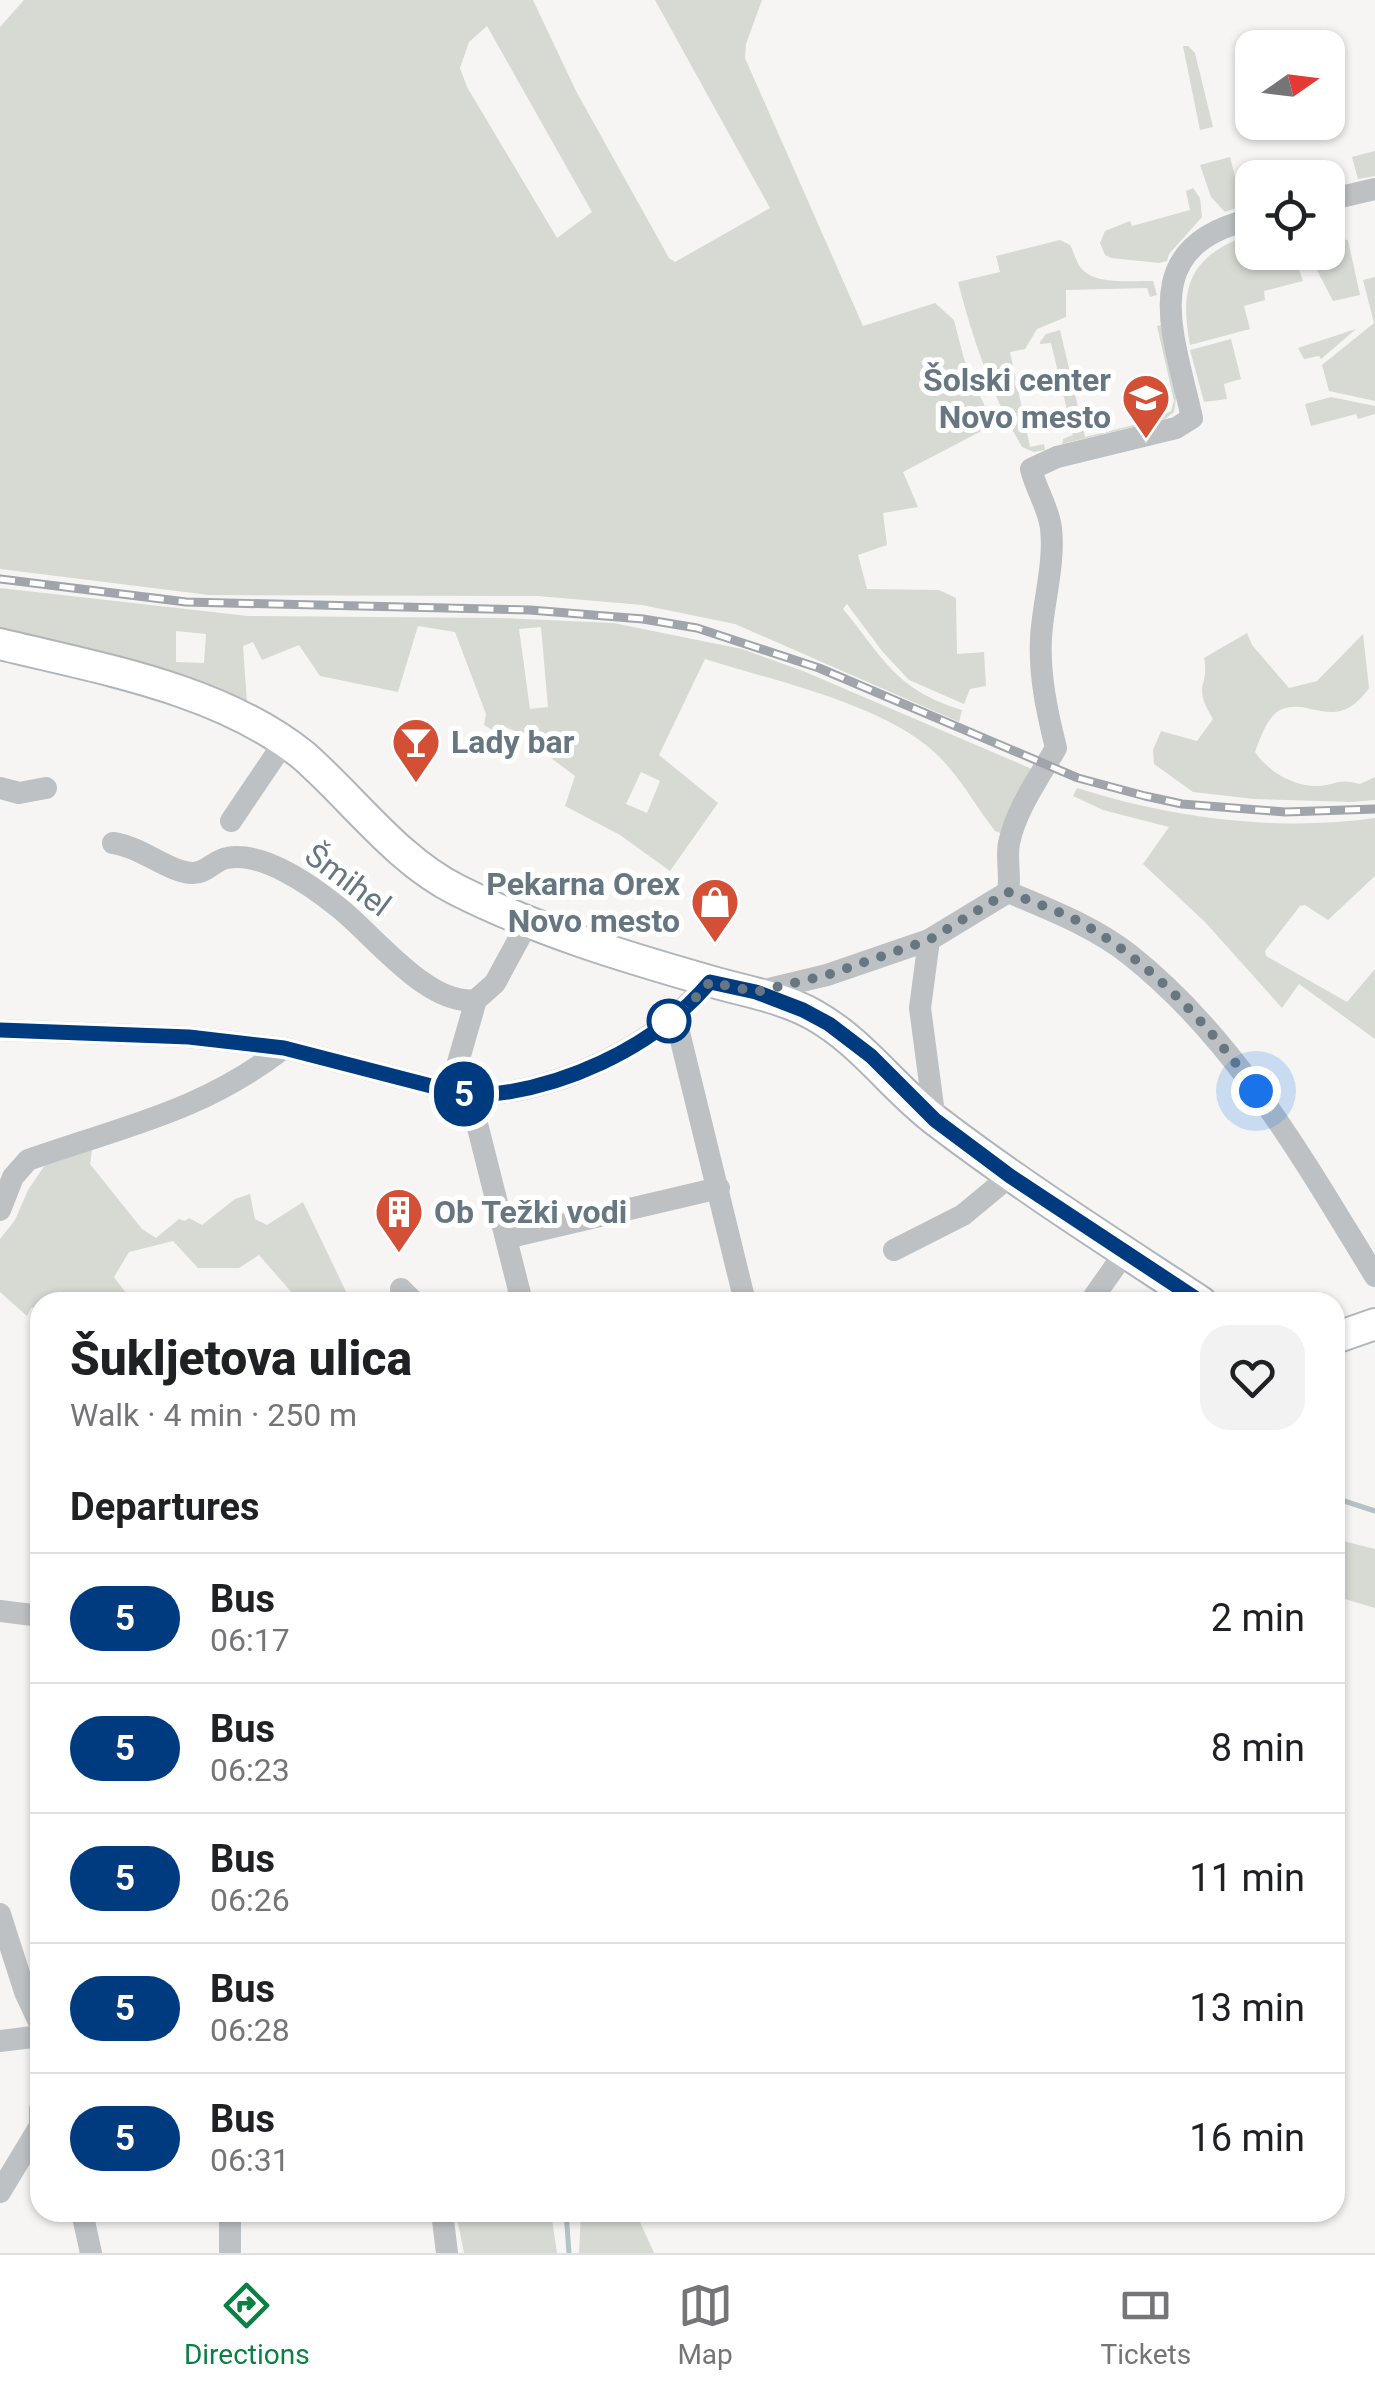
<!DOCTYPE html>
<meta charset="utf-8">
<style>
body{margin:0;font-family:Roboto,sans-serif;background:#f2f2f2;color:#202124;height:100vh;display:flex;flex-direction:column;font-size:38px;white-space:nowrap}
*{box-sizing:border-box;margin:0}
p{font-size:32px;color:#757577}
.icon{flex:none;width:55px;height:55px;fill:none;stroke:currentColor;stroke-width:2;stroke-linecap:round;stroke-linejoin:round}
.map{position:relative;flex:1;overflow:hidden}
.details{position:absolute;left:30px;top:1292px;width:1315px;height:930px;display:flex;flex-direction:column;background:#fff;border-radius:30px;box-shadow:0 2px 8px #0004}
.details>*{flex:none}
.badge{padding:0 20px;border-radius:32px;font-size:35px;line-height:65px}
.needle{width:65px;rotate:76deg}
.controls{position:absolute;left:1235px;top:30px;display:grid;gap:20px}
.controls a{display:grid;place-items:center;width:110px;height:110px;border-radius:20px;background:#fff;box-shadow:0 2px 8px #0004;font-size:50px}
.you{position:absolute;width:50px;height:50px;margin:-25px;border:8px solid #fff;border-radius:50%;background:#1a73e8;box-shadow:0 0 0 15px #1a73e833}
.map>.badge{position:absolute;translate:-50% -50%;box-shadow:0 0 0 5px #fff}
h2{padding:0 40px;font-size:38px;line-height:90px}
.round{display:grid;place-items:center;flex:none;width:105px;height:105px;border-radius:30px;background:#f2f2f2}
.headline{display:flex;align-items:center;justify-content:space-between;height:170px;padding:0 40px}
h1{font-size:48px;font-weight:800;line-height:75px}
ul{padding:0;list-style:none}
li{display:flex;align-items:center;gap:30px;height:130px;padding:0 40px;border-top:2px solid #e0e0e0}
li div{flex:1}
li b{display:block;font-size:38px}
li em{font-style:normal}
li .badge{min-width:110px;font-weight:700;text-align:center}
.menu{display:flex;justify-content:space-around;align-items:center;height:140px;border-top:2px solid #e0e0e0;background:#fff;font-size:28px;color:#757577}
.menu a{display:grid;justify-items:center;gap:5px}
.menu .active{color:#0b8043}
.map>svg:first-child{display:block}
</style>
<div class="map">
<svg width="1375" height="2253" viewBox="0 0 1375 2253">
<rect width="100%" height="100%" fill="#f6f5f3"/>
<g fill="#d6dad2" fill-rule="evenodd">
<path d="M 24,0 L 533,0 L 576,91 L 669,258 L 675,262 L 770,208 L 655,0 L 762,0 L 746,44 L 745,58 L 863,326 L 935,303 L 954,320 L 964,359 L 993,425 L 903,472 L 918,507 L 883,513 L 887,545 L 858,555 L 867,589 L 939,590 L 956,598 L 957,654 L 984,652 L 986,686 L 970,689 L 964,704 L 909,680 L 882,651 L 847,604 L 843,609 C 884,658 894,689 962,710 L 959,722 L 735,624 L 642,605 L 538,596 L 209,595 L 0,569 L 0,27 ZM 487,26 L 592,212 L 557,238 L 467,87 L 460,68 L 469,42 Z"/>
<path d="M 1183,46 L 1188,46 L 1195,53 L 1213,127 L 1200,130 Z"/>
<path d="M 1375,151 L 1375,176 L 1358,179 L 1352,157 Z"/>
<path d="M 1230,157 L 1242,203 L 1239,207 L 1225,212 L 1211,197 L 1200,165 Z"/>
<path d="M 1193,188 L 1200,198 L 1202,217 L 1169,254 L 1167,261 L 1159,263 L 1111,258 L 1105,255 L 1100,243 L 1105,231 L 1130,221 L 1132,226 L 1190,210 L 1186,191 Z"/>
<path d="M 1252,234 L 1252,252 L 1293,253 L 1303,281 L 1264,291 L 1265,300 L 1244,306 L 1250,329 L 1190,345 C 1178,283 1193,254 1252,234 Z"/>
<path d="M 1328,237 L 1348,240 L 1360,295 L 1333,301 L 1308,253 L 1328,252 Z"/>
<path d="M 1060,240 L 1070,245 C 1074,252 1076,262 1081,268 C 1096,286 1132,280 1153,281 L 1157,295 L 1150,297 L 1147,288 L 1066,290 L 1066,317 L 1037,329 L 1025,349 L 1010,352 L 1030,447 L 1044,444 L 1045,450 L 1034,452 L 1022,447 C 992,396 973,340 958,282 L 1000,272 L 996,256 Z"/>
<path d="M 1375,277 L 1375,401 L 1329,391 L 1322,365 L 1374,323 L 1363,280 Z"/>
<path d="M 1161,325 L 1177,392 L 1174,412 L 1165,419 L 1062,444 L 1063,439 L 1073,435 L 1051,343 L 1040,344 L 1040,342 L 1046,334 L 1060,330 L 1085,437 L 1154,420 L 1171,411 L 1174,401 L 1157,326 Z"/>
<path d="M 1356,329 L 1321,359 L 1319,356 L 1304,359 L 1298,348 Z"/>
<path d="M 1231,339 L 1241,379 L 1224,384 L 1227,399 L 1204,402 L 1190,350 Z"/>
<path d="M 1331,397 L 1375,406 L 1375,414 L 1358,419 L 1356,414 L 1311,426 L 1305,404 Z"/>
<path d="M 0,588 L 248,616 L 500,618 L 613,623 L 742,649 L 803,671 L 1032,769 L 1003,834 L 995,831 C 975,805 957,772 933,751 C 879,703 774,681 705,659 L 659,755 L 718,803 L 670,871 L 620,835 L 565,806 L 575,776 L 515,731 L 497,724 L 494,731 L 484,725 L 486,714 L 455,632 L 418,626 L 398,692 L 320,676 L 299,645 L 262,660 L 253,642 L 243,646 L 247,703 L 245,708 L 0,633 ZM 541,627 L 548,707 L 530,709 L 519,629 ZM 176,631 L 206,634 L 204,663 L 176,662 ZM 641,772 L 660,781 L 647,813 L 626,804 Z"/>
<path d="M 1247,633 L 1252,645 L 1289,688 L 1317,681 L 1363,634 L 1369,688 C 1336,735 1310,696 1280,710 C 1267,717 1260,739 1255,752 C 1268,771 1293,787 1319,786 C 1338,784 1339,778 1360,784 L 1375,777 L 1375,800 L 1351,802 L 1254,799 L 1193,792 L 1154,764 L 1153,750 L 1161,731 L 1197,741 L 1213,719 C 1191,683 1210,688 1204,658 Z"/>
<path d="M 1077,788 C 1171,818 1277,832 1375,818 L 1375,876 L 1328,920 L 1305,905 L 1300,906 L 1265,951 L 1266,956 L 1347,1002 L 1375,969 L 1375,1039 L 1299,984 L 1282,1008 L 1205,922 L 1143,864 L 1169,827 L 1103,810 L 1073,796 Z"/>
<path d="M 93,1143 L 90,1164 L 142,1229 L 156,1238 L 179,1219 L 185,1221 L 189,1218 L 202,1225 L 235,1199 L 250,1194 L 255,1219 L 267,1225 L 303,1202 L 351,1302 L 300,1302 L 259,1255 L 239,1268 L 198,1268 L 173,1241 L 129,1252 L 114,1277 L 133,1302 L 40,1302 L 40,1306 L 31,1308 L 27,1316 L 0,1292 L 0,1239 L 15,1220 L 28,1190 L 45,1165 Z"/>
<path d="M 1335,1539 L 1375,1549 L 1375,1608 L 1335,1596 Z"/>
<path d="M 456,2213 L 551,2213 L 557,2253 L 464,2253 Z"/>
<path d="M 636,2213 L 654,2253 L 579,2253 L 581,2213 Z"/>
</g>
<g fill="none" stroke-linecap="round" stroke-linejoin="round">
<g stroke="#b5c2c5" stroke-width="5">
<path d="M 1335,1498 L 1375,1511"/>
<path d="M 566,2212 L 569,2253"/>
</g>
<g stroke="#afb5b9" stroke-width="34">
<g id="secondary">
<path d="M 0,644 C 102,669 221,689 304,756 C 354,800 397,860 457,890 C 536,930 622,956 706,980 C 742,991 780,996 814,1015 C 864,1043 894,1090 939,1123 C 1023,1187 1113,1244 1201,1302"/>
<path d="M 1335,1338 L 1375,1324"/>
</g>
</g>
<g stroke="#bdc1c4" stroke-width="22">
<path d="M 1328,200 L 1375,189"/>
<path d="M 0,788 L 19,793 L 46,788"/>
<path d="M 231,821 L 285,741"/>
<path d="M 113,843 C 142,847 166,871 192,873 C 206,874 214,860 227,858 C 263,851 312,886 338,907 C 374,935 428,1007 476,1000"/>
<path d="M 1008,892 C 1050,910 1093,926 1130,955 C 1236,1039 1305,1162 1375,1276"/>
<path d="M 929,940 L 920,1008 L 935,1121"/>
<path d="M 756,992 L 827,975 L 929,940 L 1008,892 C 1011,876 1006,859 1009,843 C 1016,809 1039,778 1056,748 C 1047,712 1039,675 1041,638 C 1043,602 1055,565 1051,528 C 1048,506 1036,490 1031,469 L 1057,457 L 1176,428 L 1192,418 C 1173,332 1135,246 1252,219"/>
<path d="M 675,1016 L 745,1302"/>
<path d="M 0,1030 L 189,1037 L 284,1048 L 470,1096 C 558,1092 653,1049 709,981"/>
<path d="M 450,1090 L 476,1000 L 495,983 L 528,922"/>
<path d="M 470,1096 L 522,1302"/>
<path d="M 0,1210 L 13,1177 L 28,1160 C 124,1126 201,1112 284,1048"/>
<path d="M 506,1238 L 719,1188"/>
<path d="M 894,1250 L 963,1215 L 1010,1176"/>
<path d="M 401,1289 L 414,1302"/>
<path d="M 1090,1302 L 1126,1251"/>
<path d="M 0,1611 L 40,1616"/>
<path d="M 0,1914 L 25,1992 L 40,2024"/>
<path d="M 0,2041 L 40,2036"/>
<path d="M 0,2192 L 40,2126 L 40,2109"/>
<path d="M 82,2212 L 91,2253"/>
<path d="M 442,2212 L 447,2253"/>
<path d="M 230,2253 L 230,2212"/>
</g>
<use href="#secondary" stroke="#fff" stroke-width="30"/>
<g stroke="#9fa5aa" stroke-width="9">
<path id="rail" d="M 0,579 L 186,602 L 530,610 L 643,619 L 697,628 L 819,668 L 1078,778 L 1145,796 L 1182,804 L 1285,812 L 1375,809"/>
</g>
<use href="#rail" stroke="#fff" stroke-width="5" stroke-dasharray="15" stroke-linecap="butt"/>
</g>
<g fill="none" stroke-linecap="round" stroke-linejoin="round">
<g stroke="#fff" stroke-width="22">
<path id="line" d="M 0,1030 L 189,1037 L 284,1048 L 470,1096 C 558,1092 653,1049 710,982 L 756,992 L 803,1010 L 829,1024 L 871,1056 L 935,1120 L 1010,1176 L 1201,1302"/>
</g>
<use href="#line" stroke="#003b80" stroke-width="15"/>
<path stroke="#677781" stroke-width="10" stroke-dasharray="0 18" d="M 669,1021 L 690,1004 L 710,982 L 756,992 L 827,975 L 929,940 L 1008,892 C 1029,901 1051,908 1072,918 C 1142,953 1212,1027 1256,1091"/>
</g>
<defs>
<g id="school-pin" transform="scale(2.5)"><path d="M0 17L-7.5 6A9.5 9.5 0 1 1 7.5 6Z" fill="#d34f36" stroke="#fff"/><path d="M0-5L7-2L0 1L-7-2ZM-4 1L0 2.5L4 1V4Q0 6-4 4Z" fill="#fff"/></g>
<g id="bar-pin" transform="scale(2.5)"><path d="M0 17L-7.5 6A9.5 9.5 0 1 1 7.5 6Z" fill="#d34f36" stroke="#fff"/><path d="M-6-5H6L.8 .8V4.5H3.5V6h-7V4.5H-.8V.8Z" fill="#fff"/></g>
<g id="shop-pin" transform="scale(2.5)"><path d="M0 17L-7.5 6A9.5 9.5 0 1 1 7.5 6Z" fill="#d34f36" stroke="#fff"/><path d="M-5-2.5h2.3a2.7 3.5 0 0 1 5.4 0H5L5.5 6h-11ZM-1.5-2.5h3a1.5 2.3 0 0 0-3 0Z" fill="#fff"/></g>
<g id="building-pin" transform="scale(2.5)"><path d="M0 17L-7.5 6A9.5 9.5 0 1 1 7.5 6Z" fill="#d34f36" stroke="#fff"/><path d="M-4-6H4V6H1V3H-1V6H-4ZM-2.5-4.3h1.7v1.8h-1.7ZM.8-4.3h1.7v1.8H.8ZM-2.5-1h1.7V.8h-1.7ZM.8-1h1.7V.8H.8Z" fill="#fff"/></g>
</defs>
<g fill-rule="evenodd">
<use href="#school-pin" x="1146" y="398"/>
<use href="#bar-pin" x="416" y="742"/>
<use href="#shop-pin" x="715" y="902"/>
<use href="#building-pin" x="399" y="1212"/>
</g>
<circle fill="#fff" stroke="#003b80" stroke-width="5" cx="669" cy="1021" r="20"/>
<g text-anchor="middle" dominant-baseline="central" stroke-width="10" stroke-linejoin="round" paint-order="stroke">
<g font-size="32" font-weight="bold" fill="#677781" stroke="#fff" text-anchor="end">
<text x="1111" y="380">Šolski center<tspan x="1111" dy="37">Novo mesto</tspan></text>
<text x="451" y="742" text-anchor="start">Lady bar</text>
<text x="680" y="884">Pekarna Orex<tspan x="680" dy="37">Novo mesto</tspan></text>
<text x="434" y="1212" text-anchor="start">Ob Težki vodi</text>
</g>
<g font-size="32" fill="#677781" stroke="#fff">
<text transform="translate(348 880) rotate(37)">Šmihel</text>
</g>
</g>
</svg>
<div class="controls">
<a><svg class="needle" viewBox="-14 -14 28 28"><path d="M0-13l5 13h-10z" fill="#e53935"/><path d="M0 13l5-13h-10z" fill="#757577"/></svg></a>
<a><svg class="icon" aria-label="locate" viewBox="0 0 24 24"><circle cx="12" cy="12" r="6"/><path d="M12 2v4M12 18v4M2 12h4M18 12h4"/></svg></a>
</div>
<div class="you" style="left:1256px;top:1091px"></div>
<b class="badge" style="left:464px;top:1094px;background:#003b80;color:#fff">5</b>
<section class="details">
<div class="headline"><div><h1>Šukljetova ulica</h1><p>Walk · 4 min · 250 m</p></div><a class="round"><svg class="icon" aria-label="heart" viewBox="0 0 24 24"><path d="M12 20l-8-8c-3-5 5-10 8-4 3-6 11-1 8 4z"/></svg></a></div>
<h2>Departures</h2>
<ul>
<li><span class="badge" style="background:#003b80;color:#fff">5</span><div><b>Bus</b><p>06:17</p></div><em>2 min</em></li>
<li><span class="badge" style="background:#003b80;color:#fff">5</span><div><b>Bus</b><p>06:23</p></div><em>8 min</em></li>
<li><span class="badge" style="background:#003b80;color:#fff">5</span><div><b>Bus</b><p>06:26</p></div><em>11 min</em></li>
<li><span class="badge" style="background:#003b80;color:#fff">5</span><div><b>Bus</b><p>06:28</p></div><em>13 min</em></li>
<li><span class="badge" style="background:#003b80;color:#fff">5</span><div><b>Bus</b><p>06:31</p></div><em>16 min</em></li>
</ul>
</section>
</div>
<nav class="menu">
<a class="active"><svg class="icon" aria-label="directions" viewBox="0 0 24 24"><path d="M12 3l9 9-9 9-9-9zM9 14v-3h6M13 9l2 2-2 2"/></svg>Directions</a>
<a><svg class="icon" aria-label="map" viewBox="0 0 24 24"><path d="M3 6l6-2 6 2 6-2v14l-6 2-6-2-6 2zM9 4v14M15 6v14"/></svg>Map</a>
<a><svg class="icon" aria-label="tickets" viewBox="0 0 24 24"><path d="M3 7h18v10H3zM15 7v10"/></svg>Tickets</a>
</nav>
